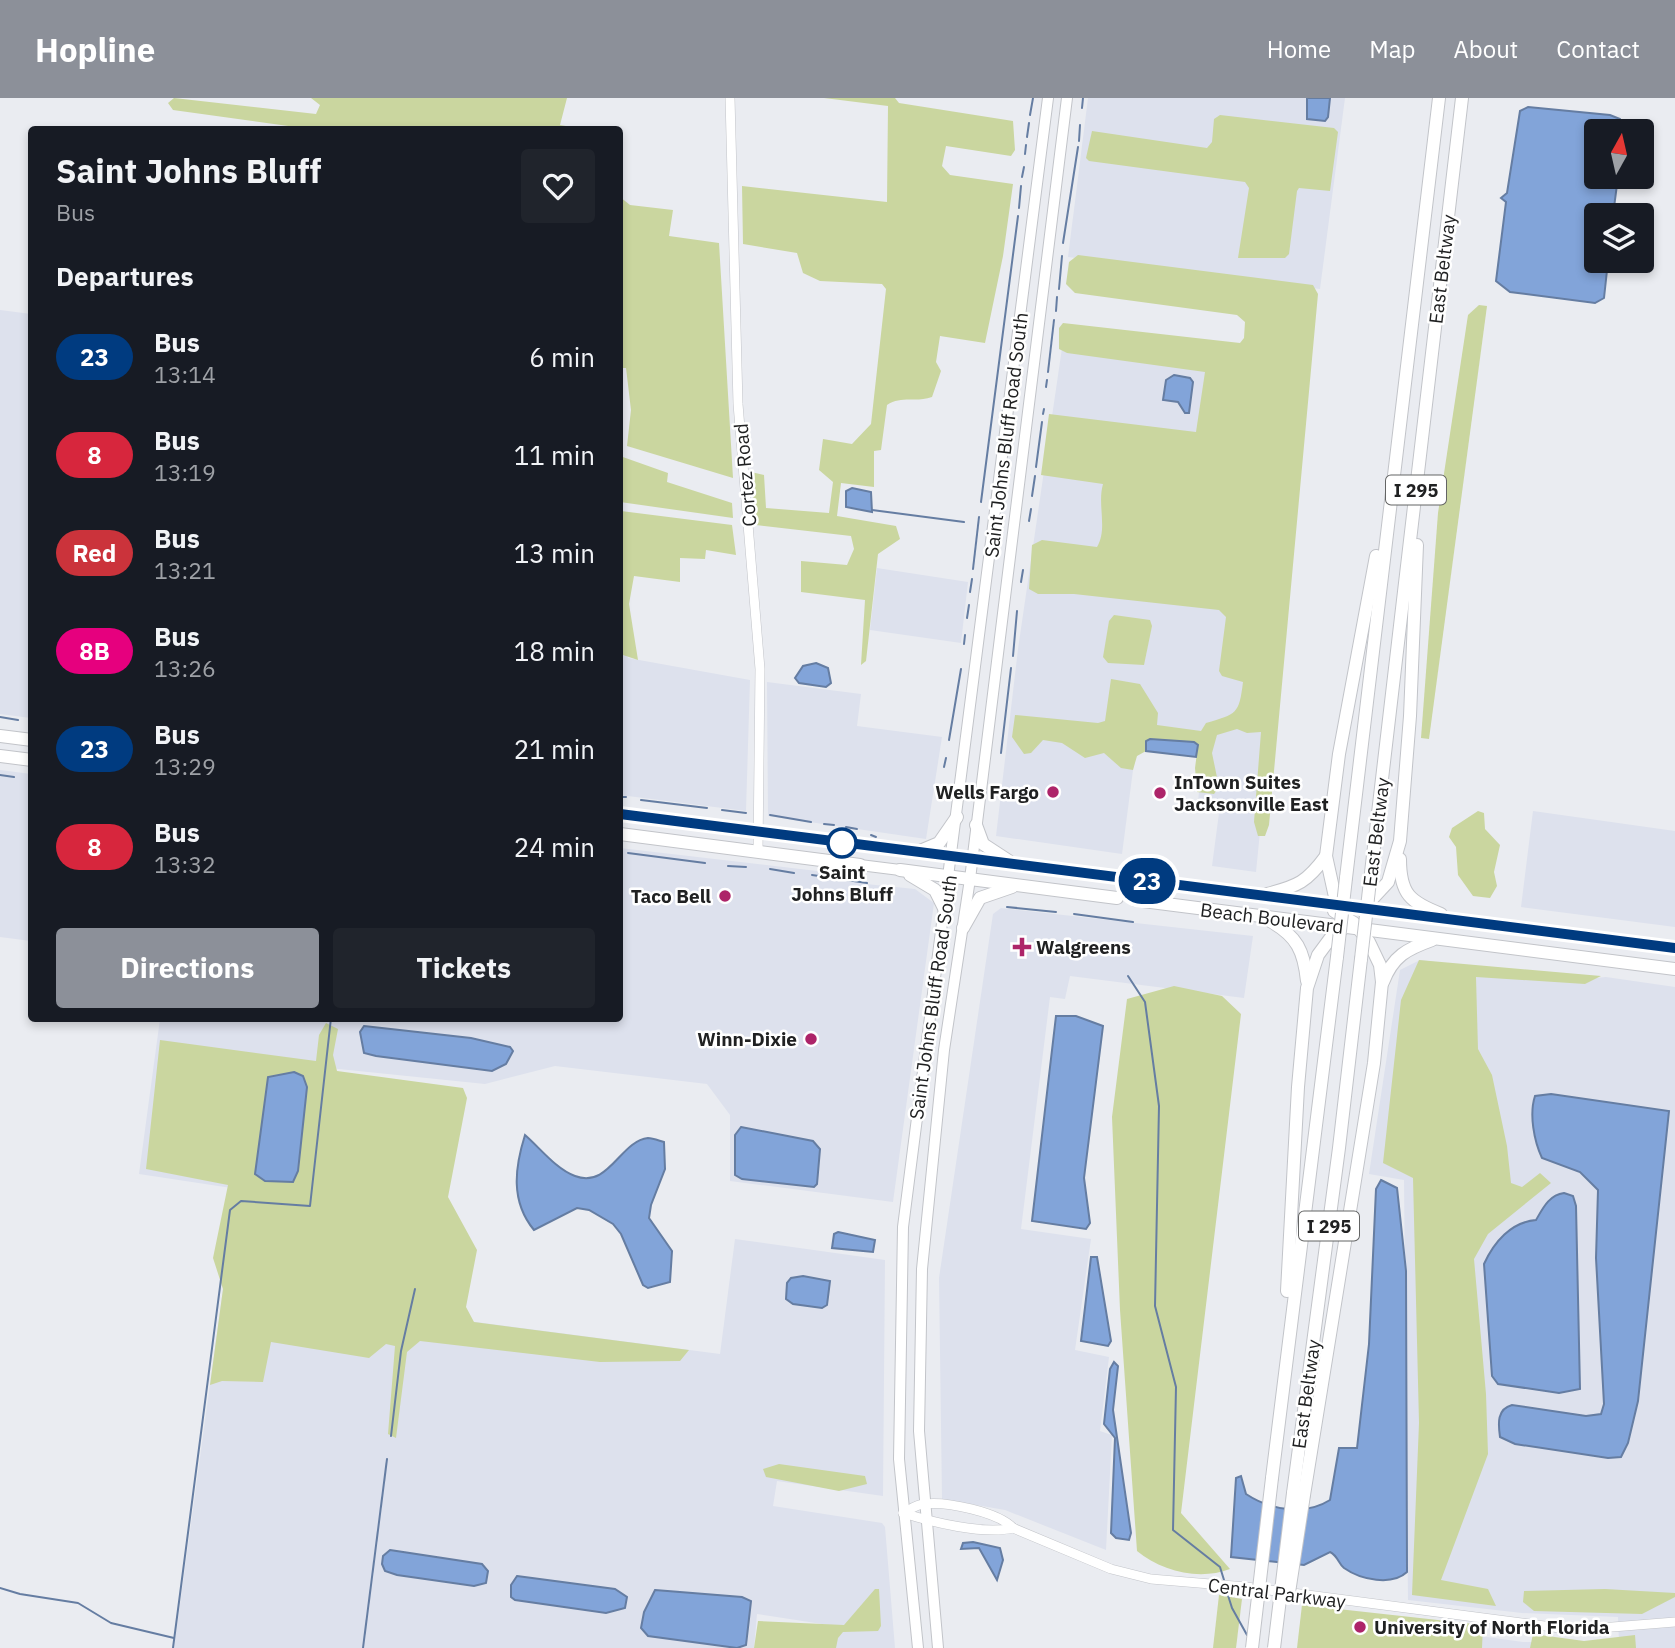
<!DOCTYPE html>
<style>
body{margin:0;font-family:"IBM Plex Sans",sans-serif;background:#20242c;color:#f1f3f6;height:100vh;display:flex;flex-direction:column;font-size:26px;white-space:nowrap}
*{box-sizing:border-box;margin:0}
p{font-size:23px;color:#9ea1a6}
.icon{flex:none;width:38px;height:38px;fill:none;stroke:currentColor;stroke-width:2;stroke-linecap:round;stroke-linejoin:round}
.map{position:relative;flex:1;overflow:hidden}
.side{position:absolute;left:28px;top:28px;width:595px;height:896px;display:flex;flex-direction:column;background:#171b24;border-radius:7px;box-shadow:0 4px 10px #0003}
.side>*{flex:none}
.badge{padding:0 14px;border-radius:23px;font-size:24px;line-height:46px}
.needle{width:46px;rotate:8deg}
.buttons{position:absolute;left:1584px;top:21px;display:grid;gap:14px}
.buttons a{display:grid;place-items:center;width:70px;height:70px;border-radius:7px;background:#171b24;box-shadow:0 4px 10px #0003;font-size:35px}
.map>.badge{position:absolute;translate:-50% -50%;box-shadow:0 0 0 4px #fff}
h2{padding:0 28px;font-size:26px;line-height:63px}
.round{display:grid;place-items:center;flex:none;width:74px;height:74px;border-radius:7px;background:#20242c}
.headline{display:flex;align-items:center;justify-content:space-between;height:119px;padding:0 28px}
h1{font-size:33px;font-weight:800;line-height:52px}
.button{display:flex;gap:14px;margin-top:auto;padding:14px 28px}
.button a{flex:1;height:80px;border-radius:7px;background:#8c9099;color:#fff;font-size:28px;font-weight:800;line-height:80px;text-align:center}
.button a+a{background:#20242c;color:#f1f3f6}
ul{padding:0;list-style:none}
li{display:flex;align-items:center;gap:21px;height:98px;padding:0 28px}
li div{flex:1}
li b{display:block;font-size:26px}
li em{font-style:normal}
li .badge{min-width:77px;font-weight:700;text-align:center}
header{display:flex;align-items:center;gap:42px;box-sizing:border-box;height:98px;padding:0 35px;background:#8c9099;color:#fff}
header strong{font-size:33px}
nav{display:flex;gap:38px;margin-inline-start:auto;font-size:24px}
.map>svg:first-child{display:block}
</style>
<header>
<strong>Hopline</strong>
<nav><a>Home</a><a>Map</a><a>About</a><a>Contact</a></nav>
</header>
<div class="map">
<svg width="1675" height="1550" viewBox="0 0 1675 1550">
<rect width="100%" height="100%" fill="#eaecf1"/>
<g fill="#dde1ed">
<path d="M 1088,0 L 1345,0 L 1320,191 L 1068,159 Z"/>
<path d="M 0,212 L 31,216 L 31,620 L 0,616 Z"/>
<path d="M 1062,250 L 1305,283 L 1256,774 L 1212,768 L 1219,715 L 1197,712 L 1205,642 L 1138,634 L 1122,756 L 996,738 L 1018,551 Z"/>
<path d="M 877,470 L 968,484 L 961,545 L 870,532 Z"/>
<path d="M 620,535 L 628,560 L 750,582 L 746,713 L 620,697 Z"/>
<path d="M 767,584 L 861,596 L 857,628 L 942,639 L 926,741 L 768,718 Z"/>
<path d="M 0,672 L 31,676 L 31,843 L 0,839 Z"/>
<path d="M 1533,713 L 1675,733 L 1675,829 L 1521,809 Z"/>
<path d="M 620,750 L 851,777 L 866,786 L 915,791 L 934,805 L 893,1104 L 730,1083 L 730,1017 L 707,986 L 555,968 L 485,986 L 329,970 L 238,1091 L 139,1076 L 160,921 L 620,920 Z"/>
<path d="M 1001,810 L 1253,838 L 1244,900 L 1070,878 L 1065,901 L 1050,899 L 1021,1131 L 1091,1141 L 1075,1252 L 1109,1259 L 1100,1333 L 1112,1337 L 1106,1452 L 1005,1412 L 942,1401 L 939,1180 L 993,816 Z"/>
<path d="M 1420,862 L 1576,882 L 1606,879 L 1675,889 L 1675,1550 L 1302,1550 L 1307,1514 L 1523,1544 L 1619,1545 L 1618,1519 L 1522,1515 L 1408,1502 L 1404,1082 L 1369,1076 L 1400,872 Z"/>
<path d="M 735,1141 L 885,1162 L 883,1398 L 777,1383 L 773,1408 L 882,1425 L 885,1429 L 895,1550 L 832,1550 L 835,1528 L 757,1516 L 754,1550 L 174,1550 L 223,1191 L 720,1256 Z"/>
</g>
<g fill="#cad69f">
<path d="M 174,0 L 316,16 L 320,7 L 311,0 L 567,0 L 560,27 L 583,31 L 317,32 L 173,12 L 168,5 Z"/>
<path d="M 824,0 L 895,0 L 899,5 L 1013,23 L 1015,52 L 1011,58 L 946,48 L 942,68 L 950,77 L 1013,86 L 1003,158 L 985,245 L 940,238 L 936,264 L 941,273 L 932,299 C 916,305 902,297 887,307 L 881,352 L 874,353 L 874,389 L 841,385 L 837,418 L 896,428 L 900,441 L 878,456 L 866,563 L 861,567 L 865,502 L 801,494 L 801,463 L 847,467 L 854,451 L 851,438 L 756,427 L 751,374 L 764,377 L 766,410 L 829,415 L 833,384 L 819,372 L 823,341 L 852,346 L 871,326 L 886,191 L 882,186 L 820,183 L 803,175 L 797,155 L 743,146 L 742,88 L 887,104 L 888,8 Z"/>
<path d="M 1220,17 L 1334,30 L 1338,34 L 1330,93 L 1299,90 L 1297,93 L 1289,156 L 1285,160 L 1238,160 L 1249,90 L 1245,84 L 1089,63 L 1086,60 L 1092,33 L 1207,50 L 1212,44 L 1214,21 Z"/>
<path d="M 620,99 L 630,107 L 673,112 L 669,138 L 719,145 L 733,380 L 627,348 L 631,312 L 626,270 L 620,270 Z"/>
<path d="M 1078,157 L 1313,187 L 1318,196 L 1269,727 L 1265,738 L 1258,738 L 1254,724 L 1261,634 L 1247,635 L 1237,631 L 1217,637 L 1212,655 L 1219,689 L 1214,696 L 1197,694 L 1195,670 L 1198,647 L 1146,643 L 1146,653 L 1137,658 L 1133,672 L 1121,670 L 1104,655 L 1085,660 L 1062,645 L 1043,642 L 1031,655 L 1024,656 L 1012,639 L 1015,617 L 1098,625 L 1105,623 L 1111,581 L 1140,586 L 1158,615 L 1157,627 L 1201,633 L 1206,625 C 1237,616 1239,616 1243,584 L 1222,578 L 1219,573 L 1226,519 L 1219,512 L 1074,496 L 1038,496 L 1029,491 L 1032,447 L 1042,442 L 1097,449 C 1108,431 1097,407 1103,386 L 1041,377 L 1049,316 L 1196,334 L 1205,274 L 1067,255 L 1059,251 L 1059,230 L 1063,225 L 1240,245 L 1244,240 L 1245,224 L 1237,217 L 1075,195 L 1066,186 L 1069,164 Z"/>
<path d="M 1479,207 L 1487,208 L 1429,641 L 1421,640 L 1438,415 L 1468,217 Z"/>
<path d="M 620,358 L 668,375 L 667,384 L 732,405 L 733,420 L 620,404 Z"/>
<path d="M 621,413 L 732,427 L 736,457 L 706,452 L 705,461 L 680,460 L 680,484 L 634,478 L 629,506 L 638,562 L 620,556 Z"/>
<path d="M 1114,517 L 1150,522 L 1152,528 L 1144,567 L 1108,565 L 1103,559 L 1109,523 Z"/>
<path d="M 1478,713 L 1484,715 L 1485,731 L 1500,747 L 1494,774 L 1497,788 L 1490,800 L 1473,798 L 1458,777 L 1456,749 L 1449,739 L 1452,730 Z"/>
<path d="M 1419,862 L 1601,878 L 1585,886 L 1476,879 L 1478,951 L 1492,977 L 1507,1048 L 1511,1085 L 1522,1089 L 1540,1075 L 1551,1085 L 1488,1136 L 1474,1161 L 1486,1296 L 1488,1356 L 1441,1482 L 1488,1491 L 1496,1508 L 1412,1497 L 1419,1325 L 1413,1080 L 1383,1065 L 1401,902 Z"/>
<path d="M 1174,888 L 1222,898 L 1241,916 L 1181,1415 L 1230,1471 C 1199,1483 1161,1473 1137,1453 L 1120,1212 L 1112,1019 L 1127,901 Z"/>
<path d="M 326,925 L 338,931 L 333,957 L 337,973 L 463,990 L 467,1000 L 448,1099 L 477,1152 L 466,1209 L 474,1224 L 689,1252 L 680,1263 L 600,1264 L 420,1243 L 407,1254 L 396,1340 L 388,1336 L 395,1248 L 386,1246 L 369,1260 L 271,1244 L 263,1284 L 222,1283 L 210,1287 L 223,1191 L 213,1160 L 228,1087 L 146,1071 L 160,942 L 316,963 L 319,937 Z"/>
<path d="M 779,1366 L 865,1378 L 867,1386 L 839,1393 L 766,1379 L 763,1371 Z"/>
<path d="M 875,1491 L 879,1491 L 881,1528 L 878,1533 L 843,1534 L 838,1540 L 836,1550 L 754,1550 L 758,1523 L 844,1527 Z"/>
<path d="M 1605,1491 L 1675,1495 L 1675,1499 L 1642,1516 L 1534,1513 L 1523,1504 L 1524,1493 Z"/>
<path d="M 1219,1497 L 1242,1501 L 1236,1550 L 1213,1550 Z"/>
<path d="M 1302,1507 L 1483,1527 L 1482,1550 L 1297,1550 Z"/>
<path d="M 1533,1536 L 1584,1543 L 1635,1537 L 1636,1550 L 1530,1550 Z"/>
</g>
<g fill="#82a4d9" stroke="#657da2" stroke-width="2">
<path d="M 1307,0 L 1330,0 L 1328,19 L 1325,23 L 1307,21 Z"/>
<path d="M 1528,9 L 1610,17 L 1620,21 L 1623,33 L 1596,33 L 1596,79 L 1618,79 L 1613,117 L 1596,117 L 1596,163 L 1608,163 L 1604,200 L 1595,205 L 1510,194 L 1496,183 L 1506,104 L 1501,100 L 1507,95 L 1520,13 Z"/>
<path d="M 1174,277 L 1190,280 L 1193,284 L 1189,315 L 1185,315 L 1178,304 L 1163,302 L 1166,282 Z"/>
<path d="M 852,390 L 871,394 L 872,414 L 846,409 L 846,393 Z"/>
<path d="M 816,565 L 828,570 L 831,585 L 826,589 L 799,585 L 795,580 L 803,568 Z"/>
<path d="M 1150,641 L 1194,644 L 1198,647 L 1196,659 L 1146,653 L 1146,643 Z"/>
<path d="M 1056,918 L 1076,918 L 1103,928 L 1084,1080 L 1090,1125 L 1086,1131 L 1032,1123 Z"/>
<path d="M 364,928 L 471,940 L 510,949 L 513,953 L 506,966 L 492,973 L 376,958 L 364,955 L 360,934 Z"/>
<path d="M 294,974 L 303,978 L 307,989 L 298,1073 L 293,1084 L 265,1083 L 255,1076 L 268,979 Z"/>
<path d="M 1551,996 L 1669,1013 L 1638,1303 L 1628,1345 L 1621,1359 L 1608,1360 L 1515,1346 L 1500,1339 C 1498,1325 1497,1311 1512,1307 L 1586,1318 L 1601,1316 L 1604,1306 L 1596,1160 L 1598,1092 L 1580,1074 L 1542,1060 C 1534,1043 1529,1016 1535,998 Z"/>
<path d="M 741,1029 L 813,1043 L 820,1051 L 817,1086 L 814,1089 L 742,1081 L 735,1077 L 735,1037 Z"/>
<path d="M 525,1037 C 540,1050 556,1071 575,1078 C 609,1091 620,1043 648,1040 C 653,1040 660,1043 664,1044 L 665,1071 L 651,1107 L 649,1120 L 672,1153 L 670,1184 L 648,1190 L 643,1187 L 621,1136 L 613,1126 L 589,1112 L 577,1110 L 534,1132 C 510,1103 515,1069 525,1037 Z"/>
<path d="M 1381,1082 L 1397,1090 L 1406,1173 L 1407,1474 C 1392,1488 1361,1482 1344,1470 C 1338,1465 1338,1458 1330,1454 L 1304,1467 L 1231,1459 L 1236,1380 L 1241,1378 L 1246,1396 C 1270,1412 1305,1418 1330,1402 L 1339,1350 L 1357,1350 L 1369,1246 L 1376,1091 Z"/>
<path d="M 1564,1095 L 1573,1098 L 1576,1108 L 1580,1291 L 1559,1295 L 1498,1286 L 1492,1278 L 1484,1166 C 1494,1144 1511,1124 1536,1122 C 1543,1110 1549,1097 1564,1095 Z"/>
<path d="M 838,1134 L 875,1142 L 873,1154 L 832,1150 L 834,1136 Z"/>
<path d="M 1091,1159 L 1097,1159 L 1111,1243 L 1108,1248 L 1081,1243 Z"/>
<path d="M 803,1178 L 830,1183 L 827,1207 L 822,1210 L 793,1206 L 786,1201 L 787,1185 L 791,1180 Z"/>
<path d="M 1114,1264 L 1118,1268 L 1113,1312 L 1131,1435 L 1129,1442 L 1116,1440 L 1111,1435 L 1115,1340 L 1104,1326 L 1110,1271 Z"/>
<path d="M 973,1444 L 1000,1450 L 1003,1462 L 997,1482 L 979,1450 L 961,1451 L 963,1445 Z"/>
<path d="M 390,1452 L 482,1466 L 488,1473 L 486,1485 L 474,1488 L 397,1477 L 385,1473 L 382,1466 L 383,1458 Z"/>
<path d="M 517,1478 L 615,1491 L 627,1499 L 625,1510 L 606,1515 L 515,1502 L 511,1499 L 511,1487 Z"/>
<path d="M 655,1492 L 742,1499 L 751,1503 L 746,1547 L 737,1550 L 648,1538 L 641,1530 L 644,1514 Z"/>
</g>
<g fill="none" stroke-linecap="round" stroke-linejoin="round">
<g stroke="#657da2" stroke-width="2">
<path d="M 1082,10 L 1083,0"/>
<path d="M 1030,17 L 1033,0"/>
<path d="M 1027,39 L 1029,25"/>
<path d="M 1079,43 L 1080,27"/>
<path d="M 1025,56 L 1026,47"/>
<path d="M 1022,79 L 1024,69"/>
<path d="M 1019,110 L 1021,88"/>
<path d="M 1063,145 L 1078,49"/>
<path d="M 1059,191 L 1062,158"/>
<path d="M 1056,213 L 1057,199"/>
<path d="M 1048,274 L 1054,222"/>
<path d="M 1046,289 L 1047,282"/>
<path d="M 1043,316 L 1044,311"/>
<path d="M 1036,369 L 1042,324"/>
<path d="M 1032,398 L 1035,378"/>
<path d="M 981,404 L 1018,118"/>
<path d="M 872,412 L 964,424"/>
<path d="M 1029,423 L 1031,411"/>
<path d="M 973,471 L 979,419"/>
<path d="M 1021,484 L 1023,472"/>
<path d="M 970,494 L 972,481"/>
<path d="M 967,520 L 969,507"/>
<path d="M 964,546 L 965,537"/>
<path d="M 1013,558 L 1017,513"/>
<path d="M 0,619 L 18,622"/>
<path d="M 949,642 L 961,571"/>
<path d="M 1001,655 L 1011,570"/>
<path d="M 944,669 L 946,660"/>
<path d="M 0,677 L 14,679"/>
<path d="M 622,699 L 626,699"/>
<path d="M 641,702 L 707,710"/>
<path d="M 722,712 L 746,715"/>
<path d="M 770,717 L 811,724"/>
<path d="M 824,726 L 834,727"/>
<path d="M 846,729 L 857,731"/>
<path d="M 871,737 L 876,739"/>
<path d="M 628,755 L 705,765"/>
<path d="M 728,768 L 746,769"/>
<path d="M 770,771 L 794,775"/>
<path d="M 812,777 L 867,785"/>
<path d="M 1007,809 L 1056,814"/>
<path d="M 1074,816 L 1133,824"/>
<path d="M 1128,878 L 1145,904 L 1159,1008 L 1155,1208 L 1176,1289 L 1173,1432 L 1220,1469 L 1224,1482"/>
<path d="M 391,1338 L 401,1253 L 415,1191"/>
<path d="M 0,1490 L 20,1496 L 78,1505 L 111,1525 L 174,1540"/>
<path d="M 1226,1491 L 1232,1510 L 1247,1537"/>
<path d="M 173,1550 L 230,1112 L 241,1103 L 310,1108 L 331,920"/>
<path d="M 363,1550 L 387,1361"/>
</g>
<g stroke="#c2c4c9" stroke-width="10">
<g id="minor">
<path d="M 730,0 L 738,306 L 760,571 L 758,754"/>
<path d="M 903,1415 C 909,1412 917,1406 924,1406 C 946,1403 998,1414 1013,1430 L 1111,1471 L 1151,1481 L 1246,1489 L 1575,1532 L 1675,1524"/>
<path d="M 903,1415 C 932,1424 983,1437 1013,1430"/>
</g>
</g>
<g stroke="#c2c4c9" stroke-width="12">
<g id="major">
<path d="M 860,767 L 900,772"/>
<path d="M 918,1550 L 899,1361 L 903,1129 L 1048,0"/>
<path d="M 938,1550 L 919,1333 L 922,1171 L 944,952 L 970,781 L 1067,0"/>
</g>
</g>
<g stroke="#c2c4c9" stroke-width="14">
<g id="highway">
<path d="M 0,638 L 32,642"/>
<path d="M 0,658 L 32,662"/>
<path d="M 620,716 L 1675,850"/>
<path d="M 976,727 L 983,746 L 1009,763"/>
<path d="M 620,736 L 860,767"/>
<path d="M 920,753 L 939,745 L 957,719"/>
<path d="M 1400,761 C 1400,796 1410,804 1441,816"/>
<path d="M 900,772 L 1117,800"/>
<path d="M 910,777 L 935,792 L 945,812"/>
<path d="M 1346,780 L 1439,0"/>
<path d="M 1370,783 L 1462,0"/>
<path d="M 1267,796 C 1298,788 1307,784 1326,758"/>
<path d="M 1135,802 L 1675,871"/>
<path d="M 1344,809 L 1335,799 L 1326,758 L 1339,656 L 1376,458"/>
<path d="M 1362,812 L 1388,784 L 1400,743 L 1410,618 L 1417,447"/>
<path d="M 1270,823 C 1297,838 1304,853 1307,883"/>
<path d="M 963,830 L 980,800 L 1012,789"/>
<path d="M 1383,884 C 1393,858 1407,851 1432,842"/>
<path d="M 1287,1193 L 1298,989 L 1307,890 L 1318,857 L 1332,838 L 1347,828"/>
<path d="M 1272,1380 L 1337,859"/>
<path d="M 1293,1395 L 1339,1050 L 1361,861"/>
<path d="M 1304,1397 L 1374,965 L 1382,884 L 1380,867 L 1369,844 L 1354,825 L 1334,813"/>
</g>
</g>
<use href="#minor" stroke="#fff" stroke-width="9"/>
<use href="#major" stroke="#fff" stroke-width="10"/>
<use href="#highway" stroke="#fff" stroke-width="12"/>
<g stroke="#c2c4c9" stroke-width="14" stroke-linecap="butt">
<g id="highway-bridge">
<path d="M 1337,859 L 1346,780"/>
<path d="M 1361,861 L 1370,783"/>
<path d="M 1288,1501 L 1304,1397"/>
<path d="M 1252,1550 L 1272,1380"/>
<path d="M 1274,1550 L 1293,1395"/>
</g>
</g>
<use href="#highway-bridge" stroke="#fff" stroke-width="12"/>
</g>
<g fill="none" stroke-linecap="round" stroke-linejoin="round">
<g stroke="#fff" stroke-width="16">
<path id="line" d="M 620,716 L 1675,850"/>
</g>
<use href="#line" stroke="#003b80" stroke-width="10"/>
</g>
<g fill="#ad2469" stroke="#fff" stroke-width="2.5">
<circle cx="1053" cy="694" r="7"/>
<circle cx="1160" cy="695" r="7"/>
<circle cx="725" cy="798" r="7"/>
<path d="M1018.5 838.5h7v7h7v7h-7v7h-7v-7h-7v-7h7z"/>
<circle cx="811" cy="941" r="7"/>
<circle cx="1360" cy="1529" r="7"/>
</g>
<circle fill="#fff" stroke="#003b80" stroke-width="3.5" cx="842" cy="745" r="14"/>
<g text-anchor="middle" dominant-baseline="central" stroke-width="5" stroke-linejoin="round" paint-order="stroke">
<g fill="#fff" stroke="#636464" stroke-width="2">
<rect x="1386" y="377.5" width="60" height="29" rx="5"/>
<rect x="1299" y="1113.5" width="60" height="29" rx="5"/>
</g>
<g font-size="18" font-weight="bold" fill="#202122">
<text x="1416" y="392">I 295</text>
<text x="1329" y="1128">I 295</text>
</g>
<g font-size="19" fill="#202122" stroke="#fff">
<text transform="translate(1442 171) rotate(-83)">East Beltway</text>
<text transform="translate(1006 337) rotate(-83)">Saint Johns Bluff Road South</text>
<text transform="translate(745 377) rotate(-95)">Cortez Road</text>
<text transform="translate(1376 734) rotate(-83)">East Beltway</text>
<text transform="translate(1272 820) rotate(7)">Beach Boulevard</text>
<text transform="translate(933 899) rotate(-82)">Saint Johns Bluff Road South</text>
<text transform="translate(1306 1296) rotate(-82)">East Beltway</text>
<text transform="translate(1277 1495) rotate(7)">Central Parkway</text>
</g>
<g font-size="19" font-weight="bold" fill="#202122" stroke="#fff" text-anchor="start">
<text x="1174" y="684">InTown Suites<tspan x="1174" dy="22">Jacksonville East</tspan></text>
<text x="1039" y="694" text-anchor="end">Wells Fargo</text>
<text x="711" y="798" text-anchor="end">Taco Bell</text>
<text x="1036" y="849">Walgreens</text>
<text x="797" y="941" text-anchor="end">Winn-Dixie</text>
<text x="1374" y="1529">University of North Florida</text>
</g>
<g font-size="19" font-weight="bold" fill="#202122" stroke="#fff">
<text x="842" y="774">Saint<tspan x="842" dy="22">Johns Bluff</tspan></text>
</g>
</g>
</svg>
<div class="buttons">
<a><svg class="needle" viewBox="-14 -14 28 28"><path d="M0-13l5 13h-10z" fill="#e53935"/><path d="M0 13l5-13h-10z" fill="#9ea1a6"/></svg></a>
<a><svg class="icon" aria-label="layers" viewBox="0 0 24 24"><path d="M12 4l9 5-9 5-9-5zM3 14l9 5 9-5"/></svg></a>
</div>
<b class="badge" style="left:1147px;top:783px;background:#003b80;color:#fff">23</b>
<section class="side">
<div class="headline"><div><h1>Saint Johns Bluff</h1><p>Bus</p></div><a class="round"><svg class="icon" aria-label="heart" viewBox="0 0 24 24"><path d="M12 20l-8-8c-3-5 5-10 8-4 3-6 11-1 8 4z"/></svg></a></div>
<h2>Departures</h2>
<ul>
<li><span class="badge" style="background:#003b80;color:#fff">23</span><div><b>Bus</b><p>13:14</p></div><em>6 min</em></li>
<li><span class="badge" style="background:#d7263d;color:#fff">8</span><div><b>Bus</b><p>13:19</p></div><em>11 min</em></li>
<li><span class="badge" style="background:#cb333b;color:#fff">Red</span><div><b>Bus</b><p>13:21</p></div><em>13 min</em></li>
<li><span class="badge" style="background:#e6007e;color:#fff">8B</span><div><b>Bus</b><p>13:26</p></div><em>18 min</em></li>
<li><span class="badge" style="background:#003b80;color:#fff">23</span><div><b>Bus</b><p>13:29</p></div><em>21 min</em></li>
<li><span class="badge" style="background:#d7263d;color:#fff">8</span><div><b>Bus</b><p>13:32</p></div><em>24 min</em></li>
</ul>
<div class="button"><a>Directions</a><a>Tickets</a></div>
</section>
</div>
